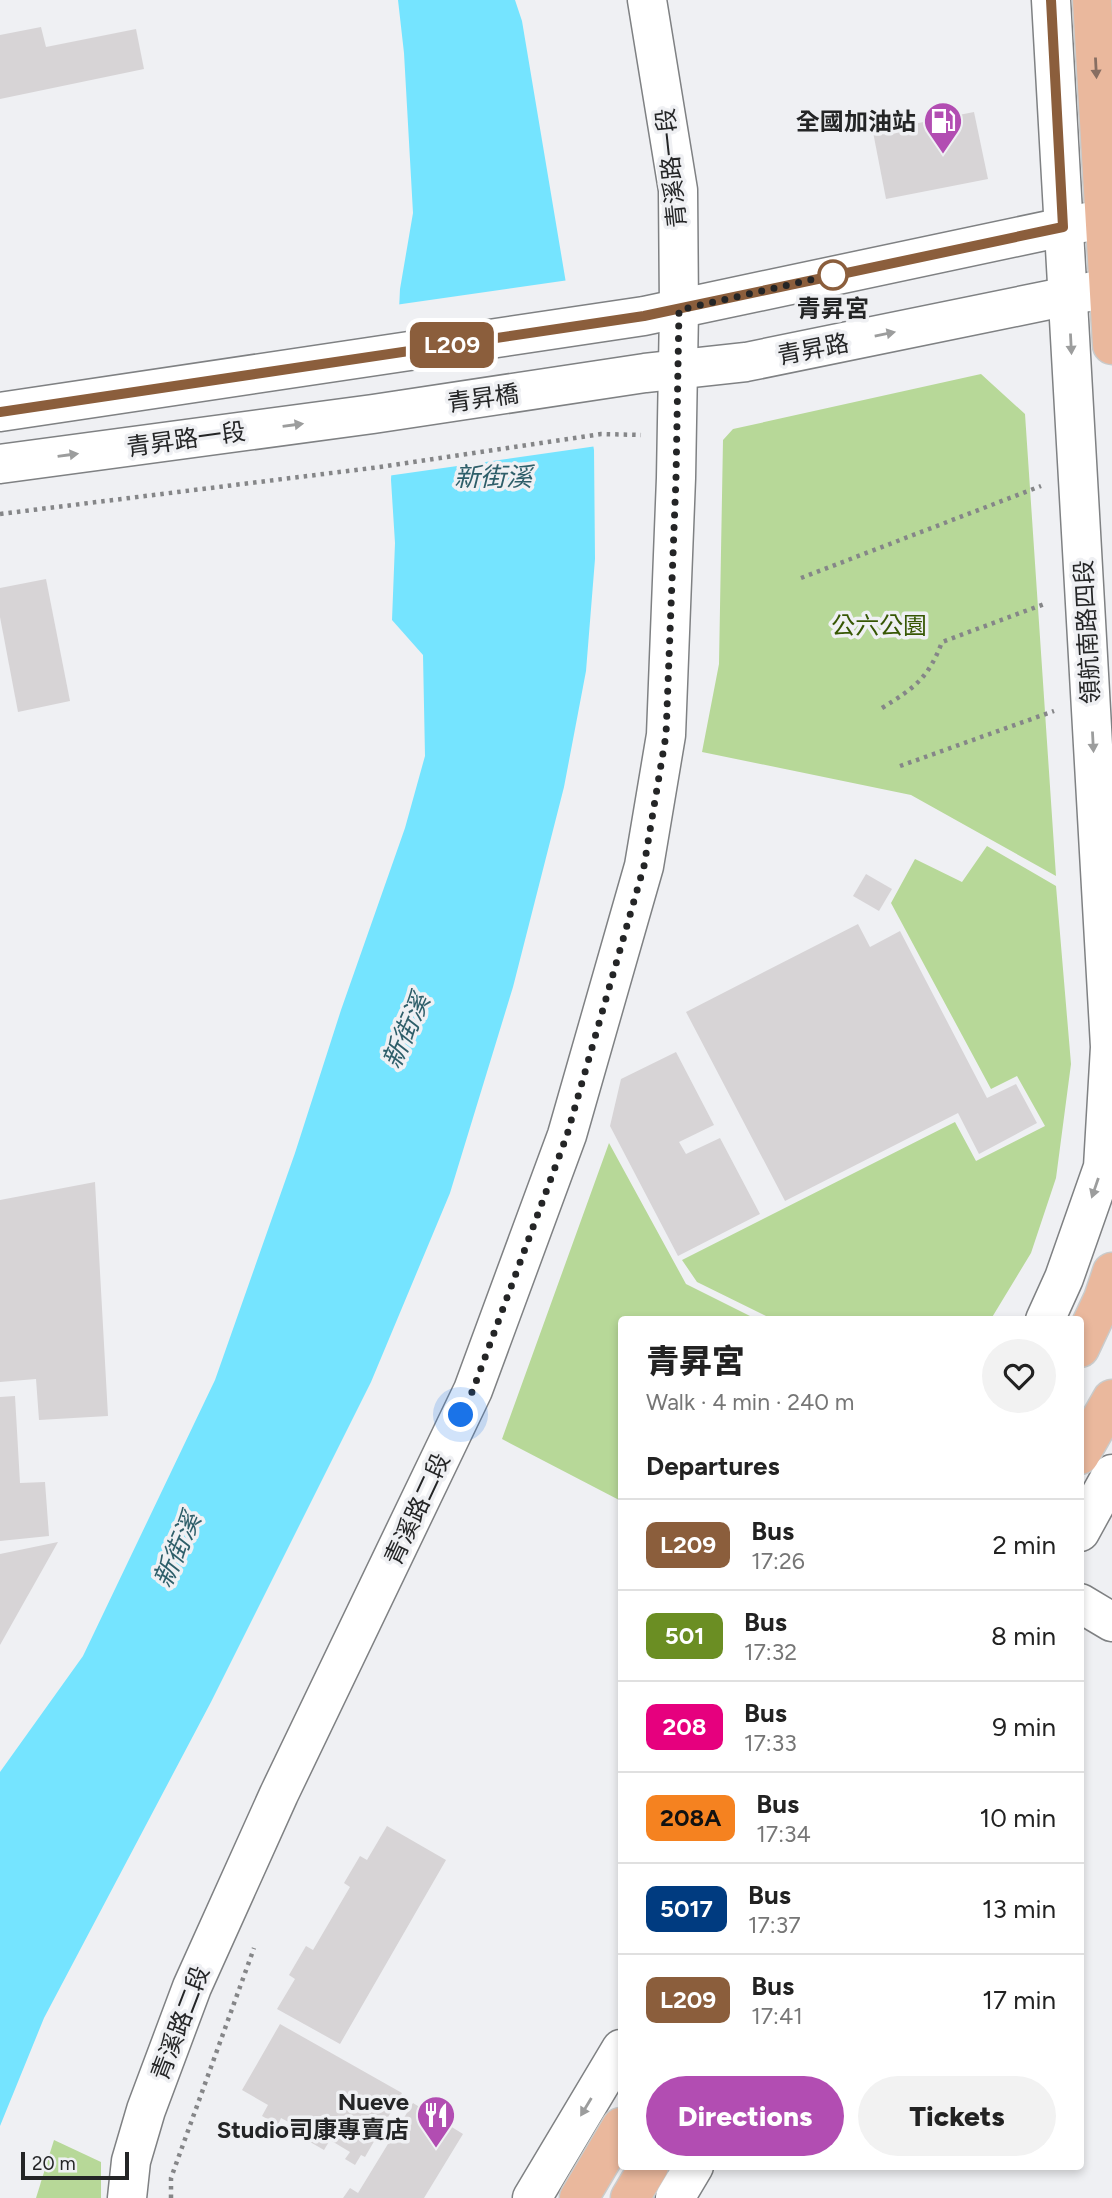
<!DOCTYPE html>
<meta charset="utf-8">
<style>
body{margin:0;font-family:Figtree,"Noto Sans TC",sans-serif;background:#f2f2f2;color:#222;height:100vh;display:flex;flex-direction:column;font-size:26px;white-space:nowrap}
*{box-sizing:border-box;margin:0}
p{font-size:23px;color:#767676}
.icon{flex:none;width:38px;height:38px;fill:none;stroke:currentColor;stroke-width:2;stroke-linecap:round;stroke-linejoin:round}
.map{position:relative;flex:1;overflow:hidden}
.details{position:absolute;left:618px;top:1316px;width:466px;height:854px;display:flex;flex-direction:column;background:#fff;border-radius:7px;box-shadow:0 4px 10px #0003}
.details>*{flex:none}
.badge{padding:0 14px;border-radius:10px;font-size:24px;line-height:46px}
.scale{position:absolute;left:21px;bottom:18px;width:108px;box-sizing:border-box;padding-left:7px;border:4px solid #242526;border-top:0;font-size:19px;line-height:24px;white-space:nowrap;color:#242526;-webkit-text-stroke:5px #eff0f3;paint-order:stroke}
.you{position:absolute;width:35px;height:35px;margin:-18px;border:5px solid #fff;border-radius:50%;background:#1a73e8;box-shadow:0 0 0 10px #1a73e833}
.map>.badge{position:absolute;translate:-50% -50%;box-shadow:0 0 0 4px #fff}
h2{padding:0 28px;font-size:26px;line-height:63px}
.round{display:grid;place-items:center;flex:none;width:74px;height:74px;border-radius:37px;background:#f2f2f2}
.summary{display:flex;align-items:center;justify-content:space-between;height:119px;padding:0 28px}
h1{font-size:33px;font-weight:800;line-height:52px}
.cta{display:flex;gap:14px;margin-top:auto;padding:14px 28px}
.cta a{flex:1;height:80px;border-radius:42px;background:#b24db2;color:#fff;font-size:28px;font-weight:800;line-height:80px;text-align:center}
.cta a+a{background:#f2f2f2;color:#222}
ul{padding:0;list-style:none}
li{display:flex;align-items:center;gap:21px;height:91px;padding:0 28px;border-top:2px solid #e0e0e0}
li div{flex:1}
li b{display:block;font-size:26px}
li em{font-style:normal}
li .badge{min-width:77px;font-weight:700;text-align:center}
.map>svg:first-child{display:block}
</style>
<div class="map">
<svg width="1112" height="2198" viewBox="0 0 1112 2198">
<rect width="100%" height="100%" fill="#eff0f3"/>
<g fill="#b7d898">
<path d="M 981,374 L 1025,414 L 1056,876 L 911,795 L 702,752 L 719,664 L 723,440 L 733,429 Z"/>
<path d="M 987,846 L 1056,886 L 1071,1064 L 1056,1178 L 1031,1253 L 991,1319 L 772,1319 L 697,1282 L 682,1260 L 955,1122 L 976,1161 L 1045,1126 L 1017,1076 L 991,1089 L 891,903 L 915,859 L 962,882 Z"/>
<path d="M 609,1143 L 686,1284 L 756,1319 L 621,1320 L 621,1501 L 502,1439 Z"/>
<path d="M 54,2140 L 101,2162 L 101,2198 L 36,2198 Z"/>
</g>
<path fill="#75e4ff" d="M 398,0 L 515,0 L 522,21 L 594,450 L 595,559 L 586,671 L 564,787 L 513,987 L 450,1193 L 371,1382 L 211,1702 L 44,2018 L 0,2126 L 0,1772 L 83,1656 L 215,1380 L 295,1153 L 341,1010 L 405,828 L 425,756 L 423,655 L 392,620 L 395,543 L 391,480 L 400,289 L 413,213 L 404,53 Z"/>
<path fill="#eff0f3" d="M 569,280 L 597,446 L 387,476 L 395,305 Z"/>
<g fill="#d7d4d6">
<path d="M 41,27 L 46,47 L 136,29 L 144,69 L 0,99 L 0,35 Z"/>
<path d="M 974,112 L 988,179 L 886,199 L 873,132 Z"/>
<path d="M 46,579 L 70,701 L 18,712 L 0,617 L 0,588 Z"/>
<path d="M 866,874 L 892,889 L 879,911 L 853,896 Z"/>
<path d="M 858,924 L 870,947 L 900,931 L 987,1098 L 1016,1084 L 1037,1123 L 979,1154 L 958,1113 L 785,1201 L 686,1012 Z"/>
<path d="M 676,1052 L 714,1125 L 679,1142 L 686,1154 L 720,1138 L 760,1214 L 678,1256 L 610,1126 L 621,1079 Z"/>
<path d="M 95,1182 L 108,1416 L 39,1420 L 36,1379 L 0,1382 L 0,1200 Z"/>
<path d="M 15,1396 L 20,1483 L 45,1482 L 49,1536 L 0,1541 L 0,1397 Z"/>
<path d="M 58,1542 L 0,1645 L 0,1554 Z"/>
<path d="M 387,1826 L 446,1860 L 340,2044 L 277,2009 L 295,1979 L 289,1975 L 306,1946 L 313,1950 L 350,1887 L 344,1883 L 360,1856 L 367,1860 Z"/>
<path d="M 280,2024 L 402,2093 L 365,2157 L 361,2155 L 355,2165 L 345,2159 L 350,2152 L 330,2140 L 324,2150 L 291,2131 L 294,2125 L 281,2118 L 278,2125 L 262,2116 L 268,2105 L 242,2090 Z"/>
<path d="M 413,2103 L 463,2134 L 424,2198 L 343,2198 L 350,2188 L 358,2193 Z"/>
</g>
<g fill="none" stroke-linecap="round" stroke-linejoin="round">
<g stroke="#7f8183" stroke-width="41">
<g id="minor">
<path d="M 1080,1603 L 1112,1622"/>
<path d="M 127,2198 L 131,2161 L 146,2110 L 192,1987 L 279,1794 L 473,1390 L 567,1135 L 644,866 L 666,735 L 676,478 L 679,310 L 678,190 L 647,0"/>
</g>
</g>
<g stroke="#7f8183" stroke-width="41">
<g id="tertiary">
<path d="M 0,412 L 644,316 L 1087,222"/>
<path d="M 0,464 L 373,414 L 645,373 L 746,362 L 1093,291"/>
<path d="M 1045,1320 L 1064,1278 L 1103,1167 L 1110,1047 L 1051,0"/>
<path d="M 1080,1532 L 1112,1474"/>
<path d="M 532,2198 L 621,2049"/>
<path d="M 675,2198 L 694,2166"/>
</g>
</g>
<g stroke="#cacbcb" stroke-width="41">
<g id="primary">
<path d="M 1092,0 L 1112,345"/>
<path d="M 1080,1348 L 1103,1299 L 1112,1272"/>
<path d="M 1080,1455 L 1112,1399"/>
<path d="M 579,2198 L 621,2127"/>
<path d="M 630,2198 L 649,2166"/>
</g>
</g>
<g stroke="#858688" stroke-width="4.5" stroke-dasharray="3.5 5" stroke-linecap="butt">
<path d="M 0,514 L 380,467 L 601,434 L 641,435"/>
<path d="M 801,578 L 1041,486"/>
<path d="M 882,708 C 914,688 928,679 942,642 L 1047,603"/>
<path d="M 900,766 L 1054,711"/>
<path d="M 171,2198 L 171,2178 L 254,1948"/>
</g>
<use href="#minor" stroke="#fff" stroke-width="38"/>
<use href="#tertiary" stroke="#fff" stroke-width="38"/>
<use href="#primary" stroke="#eab89d" stroke-width="38"/>
</g>
<defs><path id="oneway-solid" d="M-6-.8H1V-3.2L6.5 0L1 3.2V.8H-6Z" transform="scale(1.75)"/></defs>
<use fill="#876e62" href="#oneway-solid" transform="translate(1096 68) rotate(87)"/>
<g fill="#9c9d9d">
<use href="#oneway-solid" transform="translate(885 334) rotate(-11)"/>
<use href="#oneway-solid" transform="translate(1071 344) rotate(87)"/>
<use href="#oneway-solid" transform="translate(293 425) rotate(-8)"/>
<use href="#oneway-solid" transform="translate(68 455) rotate(-8)"/>
<use href="#oneway-solid" transform="translate(1093 742) rotate(87)"/>
<use href="#oneway-solid" transform="translate(1095 1188) rotate(109)"/>
<use href="#oneway-solid" transform="translate(586 2107) rotate(121)"/>
</g>
<g fill="none" stroke-linecap="round" stroke-linejoin="round">
<g stroke="#fff" stroke-width="16">
<path id="line" d="M 0,412 L 644,316 L 1063,227 L 1051,0"/>
</g>
<use href="#line" stroke="#8b5e3c" stroke-width="10"/>
<path stroke="#242526" stroke-width="7" stroke-dasharray="0 12.6" d="M 461,1415 L 473,1390 L 567,1135 L 644,866 L 666,735 L 676,478 L 679,310 L 836,274 L 833,275"/>
</g>
<defs>
<g id="fuel-pin" transform="scale(2.0125)"><path d="M0 17L-7.5 6A9.5 9.5 0 1 1 7.5 6Z" fill="#b24db2" stroke="#eff0f3"/><path d="M-5.5-6h7V0h2V4h1.3V-2.5L3-4.5l.8-.8L6-3V5H2.5V1h-1V6h-7ZM-4.2-4.7v3.2H.2V-4.7Z" fill="#fff"/></g>
<g id="restaurant-pin" transform="scale(2.0125)"><path d="M0 17L-7.5 6A9.5 9.5 0 1 1 7.5 6Z" fill="#b24db2" stroke="#eff0f3"/><path d="M-5-6h1v4h1v-4h1v4h1v-4h1v5L-1.5 .5V6h-2V.5L-5-1ZM5-6V6H3V1.5H1.5Q1.5-4 5-6Z" fill="#fff"/></g>
</defs>
<g fill-rule="evenodd">
<use href="#fuel-pin" x="943" y="121"/>
<use href="#restaurant-pin" x="436" y="2115"/>
</g>
<circle fill="#fff" stroke="#8b5e3c" stroke-width="3.5" cx="833" cy="275" r="14"/>
<g text-anchor="middle" dominant-baseline="central" stroke-width="7" stroke-linejoin="round" paint-order="stroke">
<g font-size="24" font-weight="bold" fill="#242526" stroke="#eff0f3" text-anchor="end">
<text x="916" y="121">全國加油站</text>
<text x="409" y="2101">Nueve<tspan x="409" dy="28">Studio司康專賣店</tspan></text>
</g>
<g font-size="24" fill="#242526" stroke="#eff0f3">
<text transform="translate(671 168) rotate(-96)">青溪路一段</text>
<text transform="translate(813 349) rotate(-11)">青昇路</text>
<text transform="translate(483 398) rotate(-8)">青昇橋</text>
<text transform="translate(186 439) rotate(-8)">青昇路一段</text>
<text transform="translate(1087 632) rotate(-93)">領航南路四段</text>
<text transform="translate(417 1509) rotate(-65)">青溪路二段</text>
<text transform="translate(180 2023) rotate(-69)">青溪路二段</text>
</g>
<g font-size="24" font-weight="bold" fill="#242526" stroke="#eff0f3">
<text x="833" y="308">青昇宮</text>
</g>
<g font-size="24" fill="#375704" stroke="#eff0f3">
<text x="879" y="625">公六公園</text>
</g>
<g font-size="26" font-style="italic" fill="#2e5e69" stroke="#eff0f3">
<text x="493" y="477">新街溪</text>
<text transform="translate(406 1031) rotate(-66)">新街溪</text>
<text transform="translate(177 1550) rotate(-66)">新街溪</text>
</g>
</g>
</svg>
<div class="scale">20 m</div>
<div class="you" style="left:461px;top:1415px"></div>
<b class="badge" style="left:452px;top:345px;background:#8b5e3c;color:#fff">L209</b>
<section class="details">
<div class="summary"><div><h1>青昇宮</h1><p>Walk · 4 min · 240 m</p></div><a class="round"><svg class="icon" aria-label="heart" viewBox="0 0 24 24"><path d="M12 20l-8-8c-3-5 5-10 8-4 3-6 11-1 8 4z"/></svg></a></div>
<h2>Departures</h2>
<ul>
<li><span class="badge" style="background:#8b5e3c;color:#fff">L209</span><div><b>Bus</b><p>17:26</p></div><em>2 min</em></li>
<li><span class="badge" style="background:#6b8e23;color:#fff">501</span><div><b>Bus</b><p>17:32</p></div><em>8 min</em></li>
<li><span class="badge" style="background:#e6007e;color:#fff">208</span><div><b>Bus</b><p>17:33</p></div><em>9 min</em></li>
<li><span class="badge" style="background:#f58220;color:#111">208A</span><div><b>Bus</b><p>17:34</p></div><em>10 min</em></li>
<li><span class="badge" style="background:#003b80;color:#fff">5017</span><div><b>Bus</b><p>17:37</p></div><em>13 min</em></li>
<li><span class="badge" style="background:#8b5e3c;color:#fff">L209</span><div><b>Bus</b><p>17:41</p></div><em>17 min</em></li>
</ul>
<div class="cta"><a>Directions</a><a>Tickets</a></div>
</section>
</div>
